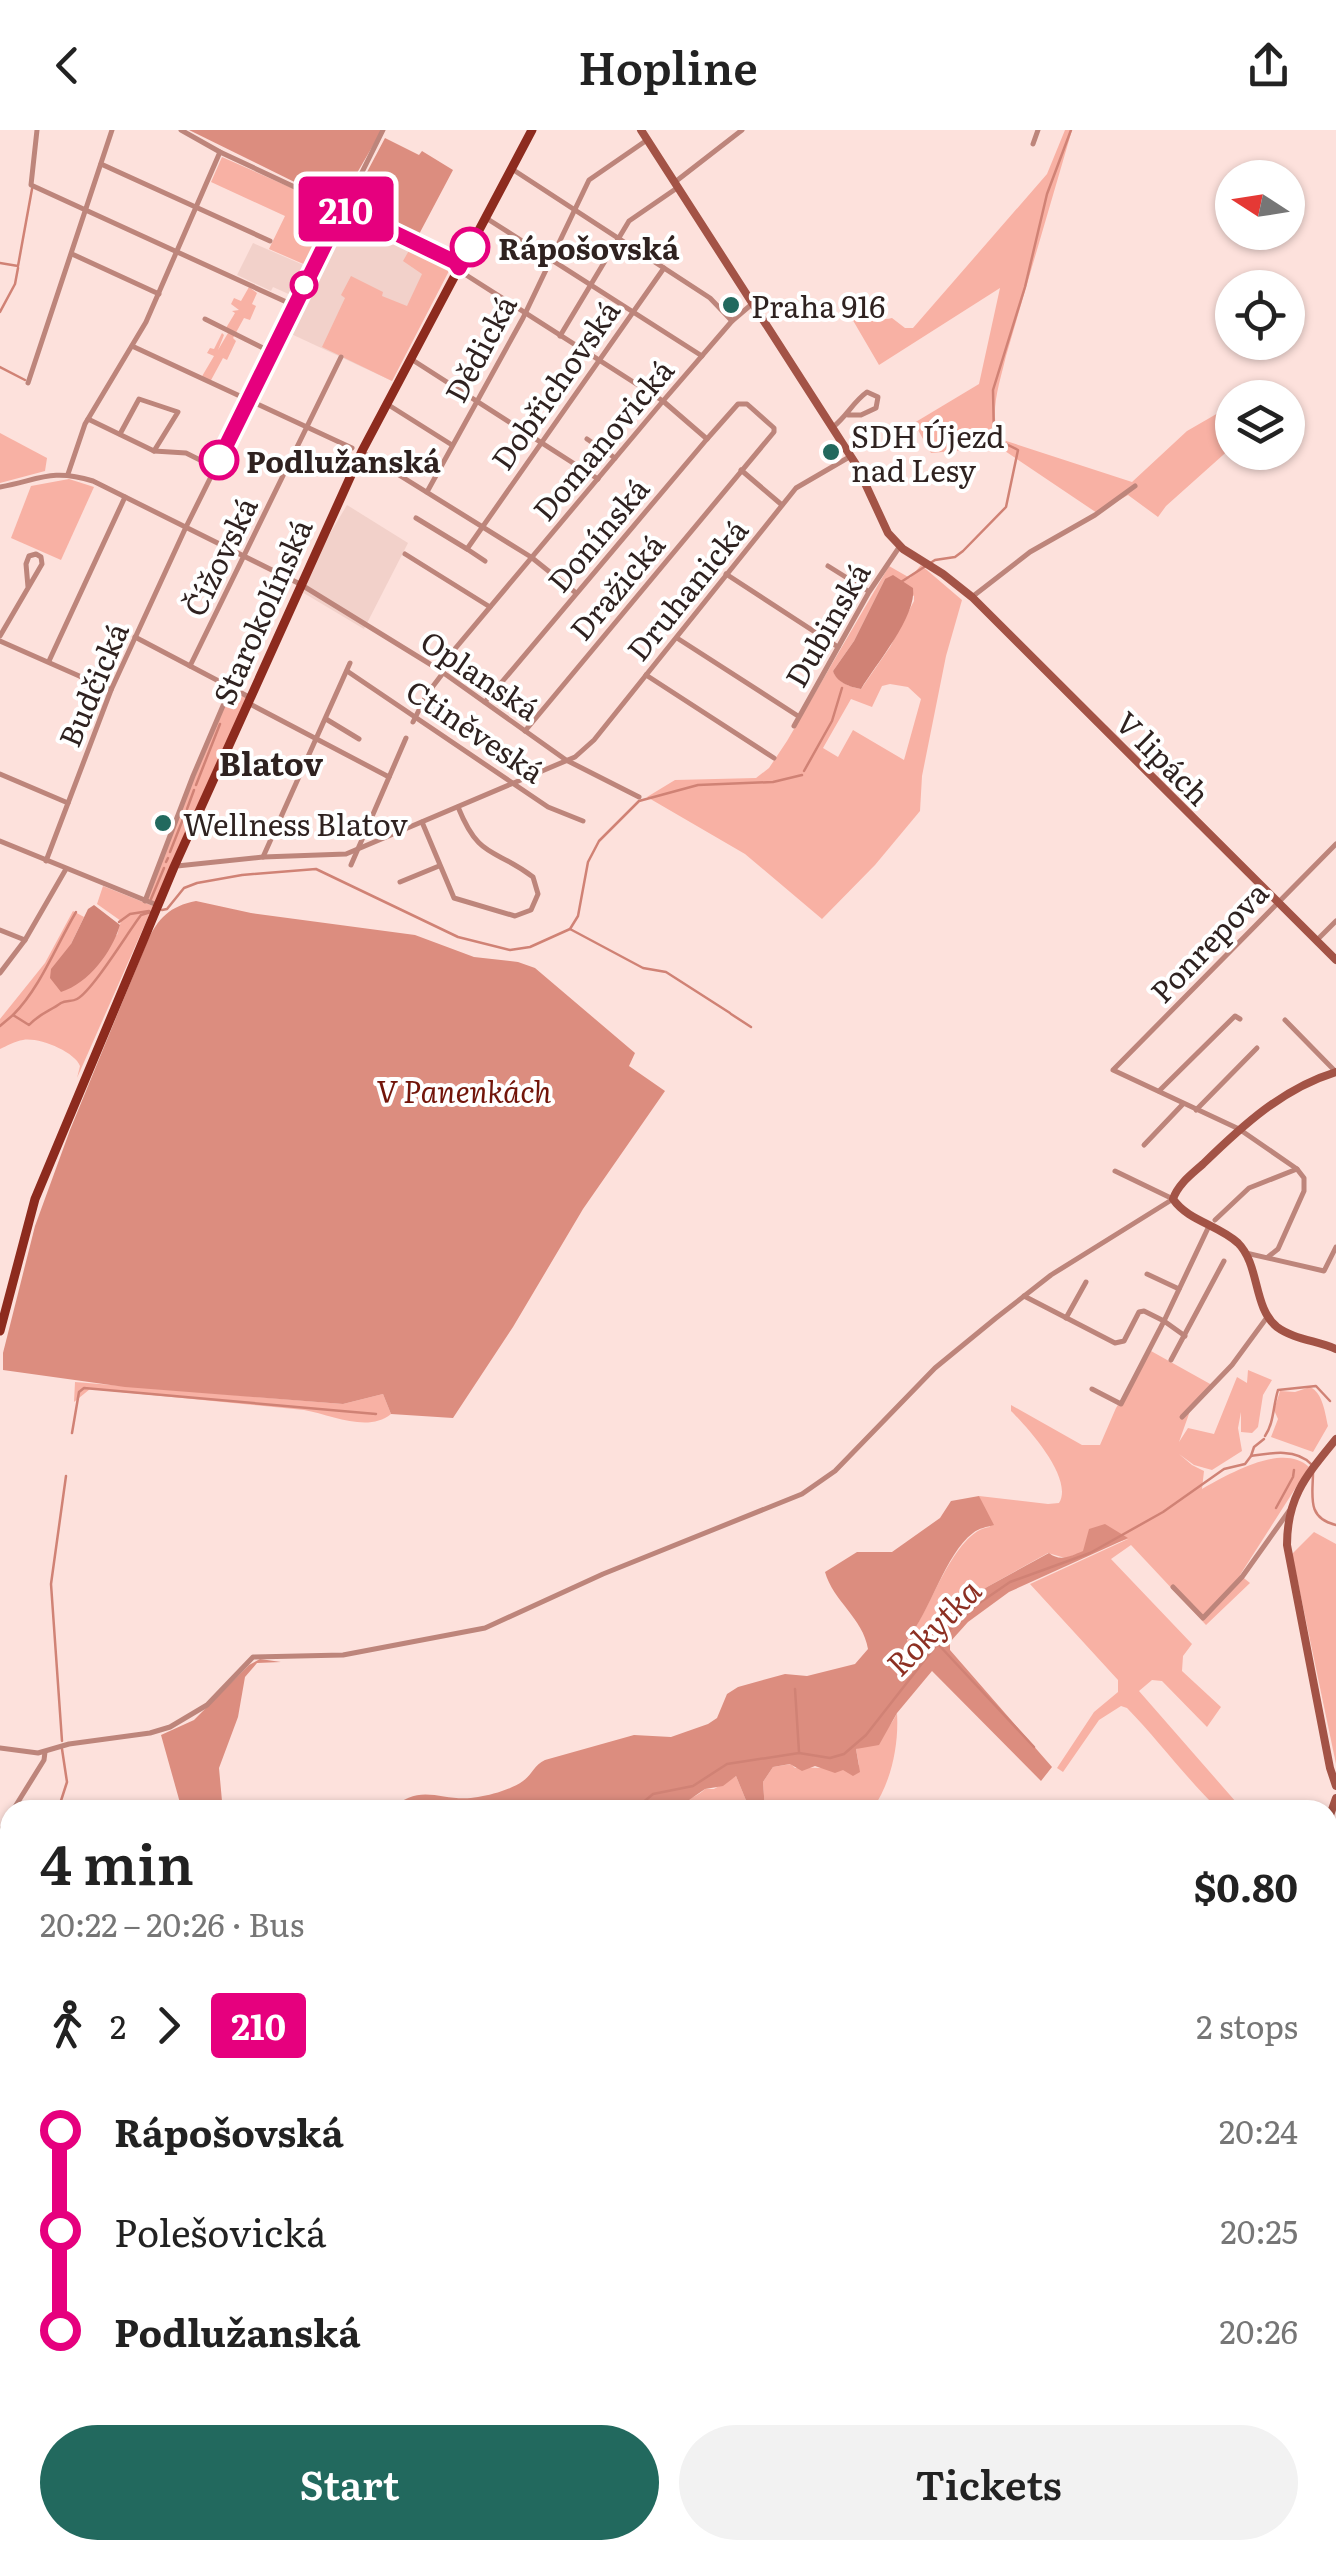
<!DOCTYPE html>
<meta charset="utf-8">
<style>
body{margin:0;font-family:Literata,serif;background:#f2f2f2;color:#222;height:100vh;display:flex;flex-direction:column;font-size:38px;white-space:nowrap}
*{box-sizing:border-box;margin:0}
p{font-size:32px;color:#767676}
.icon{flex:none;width:55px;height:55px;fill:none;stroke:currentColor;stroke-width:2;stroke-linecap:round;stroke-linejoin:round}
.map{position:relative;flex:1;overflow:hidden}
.panel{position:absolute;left:0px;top:1670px;width:1338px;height:760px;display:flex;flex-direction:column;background:#fff;border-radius:30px 30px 0 0;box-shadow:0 2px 8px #0004}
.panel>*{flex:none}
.badge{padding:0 20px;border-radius:8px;font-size:35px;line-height:65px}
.needle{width:65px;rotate:282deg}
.tools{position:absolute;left:1215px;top:30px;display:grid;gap:20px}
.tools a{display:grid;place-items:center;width:90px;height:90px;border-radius:50%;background:#fff;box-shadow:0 2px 8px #0004;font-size:50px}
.map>.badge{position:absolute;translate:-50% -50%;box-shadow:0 0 0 5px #fff}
.legs{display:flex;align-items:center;gap:15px;height:110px;padding:0 40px;font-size:32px}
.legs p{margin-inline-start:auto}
.headline{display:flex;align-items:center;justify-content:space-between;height:170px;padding:0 40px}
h1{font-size:55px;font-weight:600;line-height:75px}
.button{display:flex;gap:20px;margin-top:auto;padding:20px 40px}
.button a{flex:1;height:115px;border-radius:60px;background:#22695e;color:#fff;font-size:40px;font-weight:600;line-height:115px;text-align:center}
.button a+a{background:#f2f2f2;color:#222}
ul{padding:0 40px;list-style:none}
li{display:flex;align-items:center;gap:35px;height:100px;font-size:38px}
li i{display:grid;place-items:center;width:15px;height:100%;margin:0 12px;background:currentColor}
li i::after{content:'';width:25px;height:25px;margin:-12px;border:8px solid;border-radius:50%;background:#fff}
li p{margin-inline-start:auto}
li:first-child i{background:linear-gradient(#0000 50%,currentColor 0)}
li:last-child i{background:linear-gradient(currentColor 50%,#0000 0)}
header{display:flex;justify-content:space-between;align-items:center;height:130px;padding:0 40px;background:#fff;font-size:45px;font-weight:600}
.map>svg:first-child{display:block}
</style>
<header><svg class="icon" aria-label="back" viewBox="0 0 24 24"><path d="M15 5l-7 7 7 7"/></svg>Hopline<svg class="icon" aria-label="share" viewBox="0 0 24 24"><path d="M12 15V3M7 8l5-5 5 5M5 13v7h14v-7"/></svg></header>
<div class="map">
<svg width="1336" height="2430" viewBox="0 0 1336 2430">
<rect width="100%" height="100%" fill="#fde1dc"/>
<g fill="#f2d1ca">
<path d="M 348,86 L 450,137 L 392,251 L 287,202 Z"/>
<path d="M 253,113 L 308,137 L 293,166 L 273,157 L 271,161 L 237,145 Z"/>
<path d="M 347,375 L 408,413 L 364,499 L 302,462 L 322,417 Z"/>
</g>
<g fill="#f8b1a4" fill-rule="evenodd">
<path d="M 1065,0 L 1072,0 L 1006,226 C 1000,252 988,284 1000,309 L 1132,352 L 1187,301 L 1232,275 L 1232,317 L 1166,376 L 1158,387 L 1128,365 L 1097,383 L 999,317 L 931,323 L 914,293 L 979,254 L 1000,158 L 879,235 L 844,175 C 861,178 876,193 892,188 L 905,198 L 913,198 L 1047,44 Z"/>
<path d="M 222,27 L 339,79 L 308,136 L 269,119 L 285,86 L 211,52 Z"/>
<path d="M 411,117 L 448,135 L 450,139 L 392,251 L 322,217 L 345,168 L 341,165 L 351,146 L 383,162 L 382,166 L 407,176 L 422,144 L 403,131 Z"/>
<path d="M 249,157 L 257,163 L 252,174 L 256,176 L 250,190 L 244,188 L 233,208 L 236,211 L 227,230 L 223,228 L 210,252 L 201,248 L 214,226 L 207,223 L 210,218 L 214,219 L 222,203 L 224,205 L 218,220 L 228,203 L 226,198 L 235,183 L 232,181 L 239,180 L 231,174 L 234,168 L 241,171 Z"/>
<path d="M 0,303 L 47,328 L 45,341 L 0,353 Z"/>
<path d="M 69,349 L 94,357 L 61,430 L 11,408 L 31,356 Z"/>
<path d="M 921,435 L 962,470 L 946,526 L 922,646 L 920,681 L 875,735 L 822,789 L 745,724 L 647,667 L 675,650 L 756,648 L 769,638 L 787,611 L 889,436 L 910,448 ZM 885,449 L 914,466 L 914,471 L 890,517 L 861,559 C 850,557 837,552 833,541 L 854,511 ZM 890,554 L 908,557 L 921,569 L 904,630 L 853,600 L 838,627 L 823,618 L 851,569 L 872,577 L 882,556 Z"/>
<path d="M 231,557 L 249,567 L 157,775 L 145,771 Z"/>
<path d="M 103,756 L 153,776 L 77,948 L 80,936 C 75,922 39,907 23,910 C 15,911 7,916 0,919 L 0,889 L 45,833 L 73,781 L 84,787 L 71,814 L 117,805 L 121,791 L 97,774 Z"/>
<path d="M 1151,1221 L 1212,1255 L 1190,1281 L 1179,1312 L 1188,1298 L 1214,1304 L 1237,1247 L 1247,1253 L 1248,1240 L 1272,1250 L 1263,1265 L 1258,1297 L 1252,1303 L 1241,1302 L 1241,1282 L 1238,1298 L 1242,1321 L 1212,1340 L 1194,1335 L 1179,1324 L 1192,1335 L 1204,1341 L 1202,1359 C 1229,1344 1283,1312 1309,1337 L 1240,1445 L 1250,1453 L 1206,1495 L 1131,1415 L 1111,1429 L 1192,1514 L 1183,1526 L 1182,1541 L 1221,1577 L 1207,1597 L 1162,1551 L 1152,1550 L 1139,1561 L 1243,1680 L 1219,1680 C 1186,1648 1159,1611 1127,1578 L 1121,1576 L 1099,1590 L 1063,1642 L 1057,1638 L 1094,1582 L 1118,1562 L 1118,1550 L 1030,1454 L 1128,1409 L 1065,1428 L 1048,1423 L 987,1457 L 952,1481 L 910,1519 L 907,1511 C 929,1483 954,1400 990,1397 L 979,1366 L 1048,1374 L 1059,1373 C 1074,1349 1029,1299 1011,1281 L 1011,1275 L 1082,1315 L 1100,1315 L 1116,1278 Z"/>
<path d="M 75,1252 L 343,1274 L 383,1264 L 391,1284 C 368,1303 332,1285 304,1280 L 90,1259 L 74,1272 Z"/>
<path d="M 1310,1257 C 1323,1263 1325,1283 1328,1296 L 1313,1322 L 1271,1307 L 1278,1289 L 1274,1280 L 1280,1261 L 1295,1262 Z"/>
<path d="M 1314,1402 L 1336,1414 L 1336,1634 L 1292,1424 Z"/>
<path d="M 897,1583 C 899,1616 891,1653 872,1680 L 765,1680 L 763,1652 L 773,1637 L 791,1634 L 795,1638 C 823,1636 832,1642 859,1635 L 856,1619 C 875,1610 888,1603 897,1583 Z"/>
<path d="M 736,1646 L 750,1680 L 654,1680 C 671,1670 691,1673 705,1659 L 714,1659 Z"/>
<path d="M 0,2166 L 10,2167 L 10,2420 L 177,2420 L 183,2428 L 0,2430 Z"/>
<path d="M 260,2420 L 437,2420 L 444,2430 L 305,2430 L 282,2421 Z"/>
</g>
<g fill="#dc8d7f">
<path d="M 189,0 L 382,0 L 339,74 Z"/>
<path d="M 385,8 L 419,25 L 422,21 L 453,40 L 417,108 L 348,78 Z"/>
<path d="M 196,771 L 251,783 L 415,805 L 474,827 L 518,832 L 535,838 L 635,923 L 629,936 L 665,961 L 583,1079 L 513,1197 L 453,1288 L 391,1284 L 383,1264 L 343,1274 L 125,1257 L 3,1240 L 3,1223 L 35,1096 L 70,1000 L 147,812 C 158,788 170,776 196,771 Z"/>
<path d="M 979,1366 L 994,1395 C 987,1397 979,1398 973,1403 C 945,1424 930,1482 907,1510 L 910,1519 L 952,1481 L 987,1457 L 1049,1423 C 1060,1432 1071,1426 1083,1421 L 1089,1399 L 1105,1394 L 1128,1408 L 1009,1462 L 968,1492 L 950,1512 L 950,1520 L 1052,1637 L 1041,1651 L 932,1541 L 897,1583 L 879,1615 L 856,1619 L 860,1642 L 853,1646 L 843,1640 L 835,1643 L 815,1636 L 802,1641 L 790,1634 L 773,1637 L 763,1652 L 765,1680 L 750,1680 L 736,1646 L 723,1656 L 705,1659 L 686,1672 L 663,1675 L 654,1680 L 391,1680 C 421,1650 443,1674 478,1667 C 492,1665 512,1659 523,1651 C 532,1645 534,1635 545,1630 L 634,1605 L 671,1607 L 708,1594 L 717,1588 L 727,1564 L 738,1557 L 785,1544 L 807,1546 L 855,1534 L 868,1519 C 863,1488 833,1471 825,1442 L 857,1422 L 892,1422 L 940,1388 L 951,1371 Z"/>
<path d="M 260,1529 L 281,1532 L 257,1533 L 245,1547 L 238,1587 L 219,1638 L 222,1671 L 215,1680 L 182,1680 L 161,1605 L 194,1590 L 249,1535 Z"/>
<path d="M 437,2420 L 879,2420 L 891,2430 L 444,2430 Z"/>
</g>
<g fill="#d08275">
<path d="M 893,445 L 913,458 C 917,486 876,534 861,559 C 850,557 836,552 833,541 L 854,511 L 885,449 Z"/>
<path d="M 94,775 L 120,795 C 112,822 89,853 61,862 L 50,848 L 51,839 L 71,814 L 88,779 Z"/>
</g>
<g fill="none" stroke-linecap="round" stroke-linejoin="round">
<g stroke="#d08275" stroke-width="2.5">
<path d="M 0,133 L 18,136 L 32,59"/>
<path d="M 0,182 L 15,154 L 18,138"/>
<path d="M 0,237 L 25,250"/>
<path d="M 901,452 L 935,430 L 955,427 L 963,421 L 1006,377 L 1018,320 L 994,308 L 993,260 L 1025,157 L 1047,64 L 1071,0"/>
<path d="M 804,641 L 832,591 L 842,558"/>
<path d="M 196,655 L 220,594"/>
<path d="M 187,679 L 194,660"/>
<path d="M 170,722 L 185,684"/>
<path d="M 166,732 L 168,728"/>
<path d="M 151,769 L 164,738"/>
<path d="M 162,780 L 167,779 L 184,758 L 197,753 L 242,745 L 316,739 L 458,807 L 510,820 L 530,817 L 570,799 L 578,786 L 588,732 L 599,711 L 639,671 L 698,655 L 773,652 L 802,645"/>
<path d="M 119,792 L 130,784 L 149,781"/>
<path d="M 570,799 L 643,838 L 666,842 L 730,883"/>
<path d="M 731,884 L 751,897"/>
<path d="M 13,885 C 40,858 56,816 76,782"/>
<path d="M 0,896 L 13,885 L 29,895 C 39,884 50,881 61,873 C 66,870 72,872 77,869 C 93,860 128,802 141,785 L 154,781"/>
<path d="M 72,1303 L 79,1262 L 84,1258 L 376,1284"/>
<path d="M 1265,1306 C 1274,1293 1273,1276 1278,1260 L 1316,1256 L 1330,1271"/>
<path d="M 1251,1326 L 1254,1317 L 1264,1309"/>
<path d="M 1313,1342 C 1313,1366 1306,1388 1336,1395"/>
<path d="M 1276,1378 L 1293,1347 L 1294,1340"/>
<path d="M 937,1513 L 1034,1617"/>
<path d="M 795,1559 L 799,1622"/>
<path d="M 62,1611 L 51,1454 L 66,1346"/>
<path d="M 58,1680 L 67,1652 L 62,1619"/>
<path d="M 634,1680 L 653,1664 L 693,1656 L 727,1634 L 799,1623 L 830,1628 L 844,1624 L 866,1605 L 945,1504 L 975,1476 L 1010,1452 L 1090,1423 L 1163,1382 L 1224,1339 L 1245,1334 L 1251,1326 C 1270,1323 1296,1318 1311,1334"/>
<path d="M 0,1915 L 10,1914"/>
<path d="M 12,2420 L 29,2422 L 35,2430"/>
<path d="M 343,2420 L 351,2430"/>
<path d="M 420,2420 L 433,2430"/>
<path d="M 0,2428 L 4,2419 L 10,2419"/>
<path d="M 71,2430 L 80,2430"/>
<path d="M 93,2430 L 97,2425 L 107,2425 L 110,2420"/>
<path d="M 827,2430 L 836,2420"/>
</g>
<g stroke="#bd857b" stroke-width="5">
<path d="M 37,0 L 31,55 L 293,175"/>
<path d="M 181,0 L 220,22 L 455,132 L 463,143 L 663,271 L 707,309"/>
<path d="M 1033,14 L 1038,0"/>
<path d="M 101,34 L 270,111"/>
<path d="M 512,39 L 710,168 L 732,191"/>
<path d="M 675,52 L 742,0"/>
<path d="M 486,88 L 702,226"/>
<path d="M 72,124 L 159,164"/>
<path d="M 205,189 L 271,222"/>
<path d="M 560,206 L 629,91 L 677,58"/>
<path d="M 132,216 L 352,318"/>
<path d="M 411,229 L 598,349"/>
<path d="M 28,253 L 112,0"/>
<path d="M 387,274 L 452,315"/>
<path d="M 88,289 L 154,321 L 186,323 L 214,337"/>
<path d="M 833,297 C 847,286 853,272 867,262 L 878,267 L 876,278 L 861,285 L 848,285"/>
<path d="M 120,304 L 139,269 L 178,282 L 154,321"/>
<path d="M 587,309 L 615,328"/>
<path d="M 362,322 L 531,427 L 576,463"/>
<path d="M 741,340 L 782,375"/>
<path d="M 68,344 L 85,294 L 146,192 L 220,22"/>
<path d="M 0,357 C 39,350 51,338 93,351 L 300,454 L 438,539 L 566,630 L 639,667"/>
<path d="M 427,362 L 523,188 L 589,50 L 647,10"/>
<path d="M 416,388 L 467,419"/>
<path d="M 405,424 L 490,477"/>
<path d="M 485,431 L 467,419 L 664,138"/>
<path d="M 828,436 L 868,461"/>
<path d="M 726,444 L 838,517"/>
<path d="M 972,467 L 1030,422 L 1095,385 L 1135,356"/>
<path d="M 0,506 L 42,434 L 41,427 L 36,424 L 29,426 L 26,434 L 28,457"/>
<path d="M 135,507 L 249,567"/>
<path d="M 677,508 L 798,586"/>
<path d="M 0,511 L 111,560"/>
<path d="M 49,531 L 125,367"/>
<path d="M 190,536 L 341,227"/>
<path d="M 438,539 L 663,271 L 732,191 L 752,174"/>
<path d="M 347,541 L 548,677 L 583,691"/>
<path d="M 646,545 L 774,628"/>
<path d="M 485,572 L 707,309 L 738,274 L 747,274 L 774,298 L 774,302 L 525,601"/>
<path d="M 250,574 L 389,647"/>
<path d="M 326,589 L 359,609"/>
<path d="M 413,592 L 427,564 L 443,543"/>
<path d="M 794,596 L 869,462 L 900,416"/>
<path d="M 0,644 L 68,673"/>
<path d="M 422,692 L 454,768 L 515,786 L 531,780 L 538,764 L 533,747 C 494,717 480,731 458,677"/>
<path d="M 0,711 L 157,775"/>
<path d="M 263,727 L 350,533"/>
<path d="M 46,731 L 111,560 L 186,397 L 383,0"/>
<path d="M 351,735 L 406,608"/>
<path d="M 177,736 L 263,727 L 346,724 L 575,627 L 594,610 L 796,358 L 851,326"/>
<path d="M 400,752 L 439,736"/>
<path d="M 145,771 L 193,646 L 231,557"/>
<path d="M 0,800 L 25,810"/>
<path d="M 1317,810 L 1336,791"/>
<path d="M 0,843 L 25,810 L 66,739"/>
<path d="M 1285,890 L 1336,942"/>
<path d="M 1159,961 L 1235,886 L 1240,889"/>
<path d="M 1196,980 L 1257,918"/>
<path d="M 1144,1015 L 1183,974"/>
<path d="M 1115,1041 L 1173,1069"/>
<path d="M 1215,1090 L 1249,1058 L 1297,1039"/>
<path d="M 1246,1123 L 1324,1141 L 1336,1117"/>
<path d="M 1268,1127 L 1278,1119 L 1304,1061 L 1304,1048 L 1297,1039 L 1239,999 L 1113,940 L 1336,714"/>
<path d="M 1147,1144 L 1179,1159"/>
<path d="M 1024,1166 L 1115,1213 L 1124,1211 L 1139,1182 L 1144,1181 L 1164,1191 L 1121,1274 L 1092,1259"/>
<path d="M 1066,1188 L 1086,1152"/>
<path d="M 1185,1206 L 1164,1191 L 1209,1096"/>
<path d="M 1171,1230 L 1224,1131"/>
<path d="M 1182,1287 L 1232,1235 L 1268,1186"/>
<path d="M 1173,1457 L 1203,1488 L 1242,1447 L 1289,1381"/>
<path d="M 0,1618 L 38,1623 L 69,1614 L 150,1603 L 170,1597 L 207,1575 L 253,1527 L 343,1525 L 485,1498 L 603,1444 L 802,1364 L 835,1341 L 935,1238 L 996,1188 L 1051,1145 L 1173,1069"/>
<path d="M 13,1680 L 44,1630 L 45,1622"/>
<path d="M 0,1702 L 10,1686"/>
<path d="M 0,1884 L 10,1892"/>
</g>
<g stroke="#a35346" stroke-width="8">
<path d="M 641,0 L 857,336 L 888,403 L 903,419 L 943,444 L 972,467 L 1336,830"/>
<path d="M 1336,942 C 1283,958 1242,996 1203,1034 C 1192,1044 1178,1054 1173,1069 C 1188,1091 1219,1095 1238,1113 C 1260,1135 1253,1178 1277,1197 C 1293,1209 1318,1211 1336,1219"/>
<path d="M 1336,1309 C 1307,1345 1287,1366 1287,1415 L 1330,1638 L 1336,1656"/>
<path d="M 1328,1691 L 1336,1668"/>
<path d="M 1126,2430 L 1128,2420"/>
</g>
<path stroke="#8d2b1e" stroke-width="9" d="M 0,1201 L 35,1069 L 174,737 L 362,321 L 532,0"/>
</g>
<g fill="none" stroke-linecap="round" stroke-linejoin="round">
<g stroke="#fff" stroke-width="22">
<path id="line-1" d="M 219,330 L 343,78 L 455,132 L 459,138 L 470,117"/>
</g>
<use href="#line-1" stroke="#e6007e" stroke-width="15"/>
</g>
<g fill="#fff" stroke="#e6007e" stroke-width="5">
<circle cx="470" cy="117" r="18"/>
<circle cx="304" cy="155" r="12"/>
<circle cx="219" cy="330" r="18"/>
</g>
<g fill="#22695e" stroke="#fff" stroke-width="4">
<circle cx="731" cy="175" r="10"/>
<circle cx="831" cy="322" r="10"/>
<circle cx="163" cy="693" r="10"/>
</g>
<g text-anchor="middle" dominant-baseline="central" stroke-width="8" stroke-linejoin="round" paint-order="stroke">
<g font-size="30" font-weight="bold" fill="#2f2220" stroke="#fff" text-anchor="start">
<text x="498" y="117">Rápošovská</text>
<text x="246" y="330">Podlužanská</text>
</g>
<g font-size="30" fill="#2f2220" stroke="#fff" text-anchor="start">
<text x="751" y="175">Praha 916</text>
<text x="851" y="305">SDH Újezd<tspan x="851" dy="34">nad Lesy</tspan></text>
<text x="183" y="693">Wellness Blatov</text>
</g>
<g font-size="30" fill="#2f2220" stroke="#fff">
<text transform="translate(479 218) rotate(-62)">Dědická</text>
<text transform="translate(554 254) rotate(-55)">Dobřichovská</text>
<text transform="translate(602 309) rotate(-50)">Domanovická</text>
<text transform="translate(597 404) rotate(-50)">Donínská</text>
<text transform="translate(219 426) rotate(-64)">Čížovská</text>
<text transform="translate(616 456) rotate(-50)">Dražická</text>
<text transform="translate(686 459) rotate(-51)">Druhanická</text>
<text transform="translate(261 481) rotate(-66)">Starokolínská</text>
<text transform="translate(826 494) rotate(-60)">Dubinská</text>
<text transform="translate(481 544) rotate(34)">Oplanská</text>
<text transform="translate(92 554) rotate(-67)">Budčická</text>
<text transform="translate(476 600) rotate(34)">Ctiněveská</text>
<text transform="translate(1164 627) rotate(45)">V lipách</text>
<text transform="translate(1208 811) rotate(-46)">Ponrepova</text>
</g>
<g font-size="30" font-style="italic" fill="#72150a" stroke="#fff">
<text x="464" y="960">V Panenkách</text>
</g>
<g font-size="32" font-weight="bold" fill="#2f2220" stroke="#fff">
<text x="271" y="632">Blatov</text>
</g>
<g font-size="32" font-style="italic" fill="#8d3023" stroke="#fff">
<text transform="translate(932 1496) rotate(-46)">Rokytka</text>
</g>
</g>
</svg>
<div class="tools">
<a><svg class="needle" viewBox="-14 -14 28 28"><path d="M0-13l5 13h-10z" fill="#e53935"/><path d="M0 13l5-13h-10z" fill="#767676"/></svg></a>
<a><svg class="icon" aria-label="locate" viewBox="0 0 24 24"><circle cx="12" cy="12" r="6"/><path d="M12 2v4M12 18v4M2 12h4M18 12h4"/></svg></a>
<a><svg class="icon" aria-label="layers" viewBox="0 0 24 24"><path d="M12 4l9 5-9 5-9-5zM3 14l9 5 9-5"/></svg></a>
</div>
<b class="badge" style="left:346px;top:79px;background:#e6007e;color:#fff">210</b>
<section class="panel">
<div class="headline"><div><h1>4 min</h1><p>20:22 – 20:26 · Bus</p></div><b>$0.80</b></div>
<div class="legs"><svg class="icon" aria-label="walk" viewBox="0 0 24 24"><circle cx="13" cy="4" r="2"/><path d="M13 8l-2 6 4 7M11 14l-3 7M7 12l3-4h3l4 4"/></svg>2<svg class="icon" aria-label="forward" viewBox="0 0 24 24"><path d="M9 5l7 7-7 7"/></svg><b class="badge" style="background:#e6007e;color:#fff">210</b><p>2 stops</p></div>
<ul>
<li><i style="color:#e6007e"></i><b>Rápošovská</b><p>20:24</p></li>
<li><i style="color:#e6007e"></i><span>Polešovická</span><p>20:25</p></li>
<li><i style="color:#e6007e"></i><b>Podlužanská</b><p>20:26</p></li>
</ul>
<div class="button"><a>Start</a><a>Tickets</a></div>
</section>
</div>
